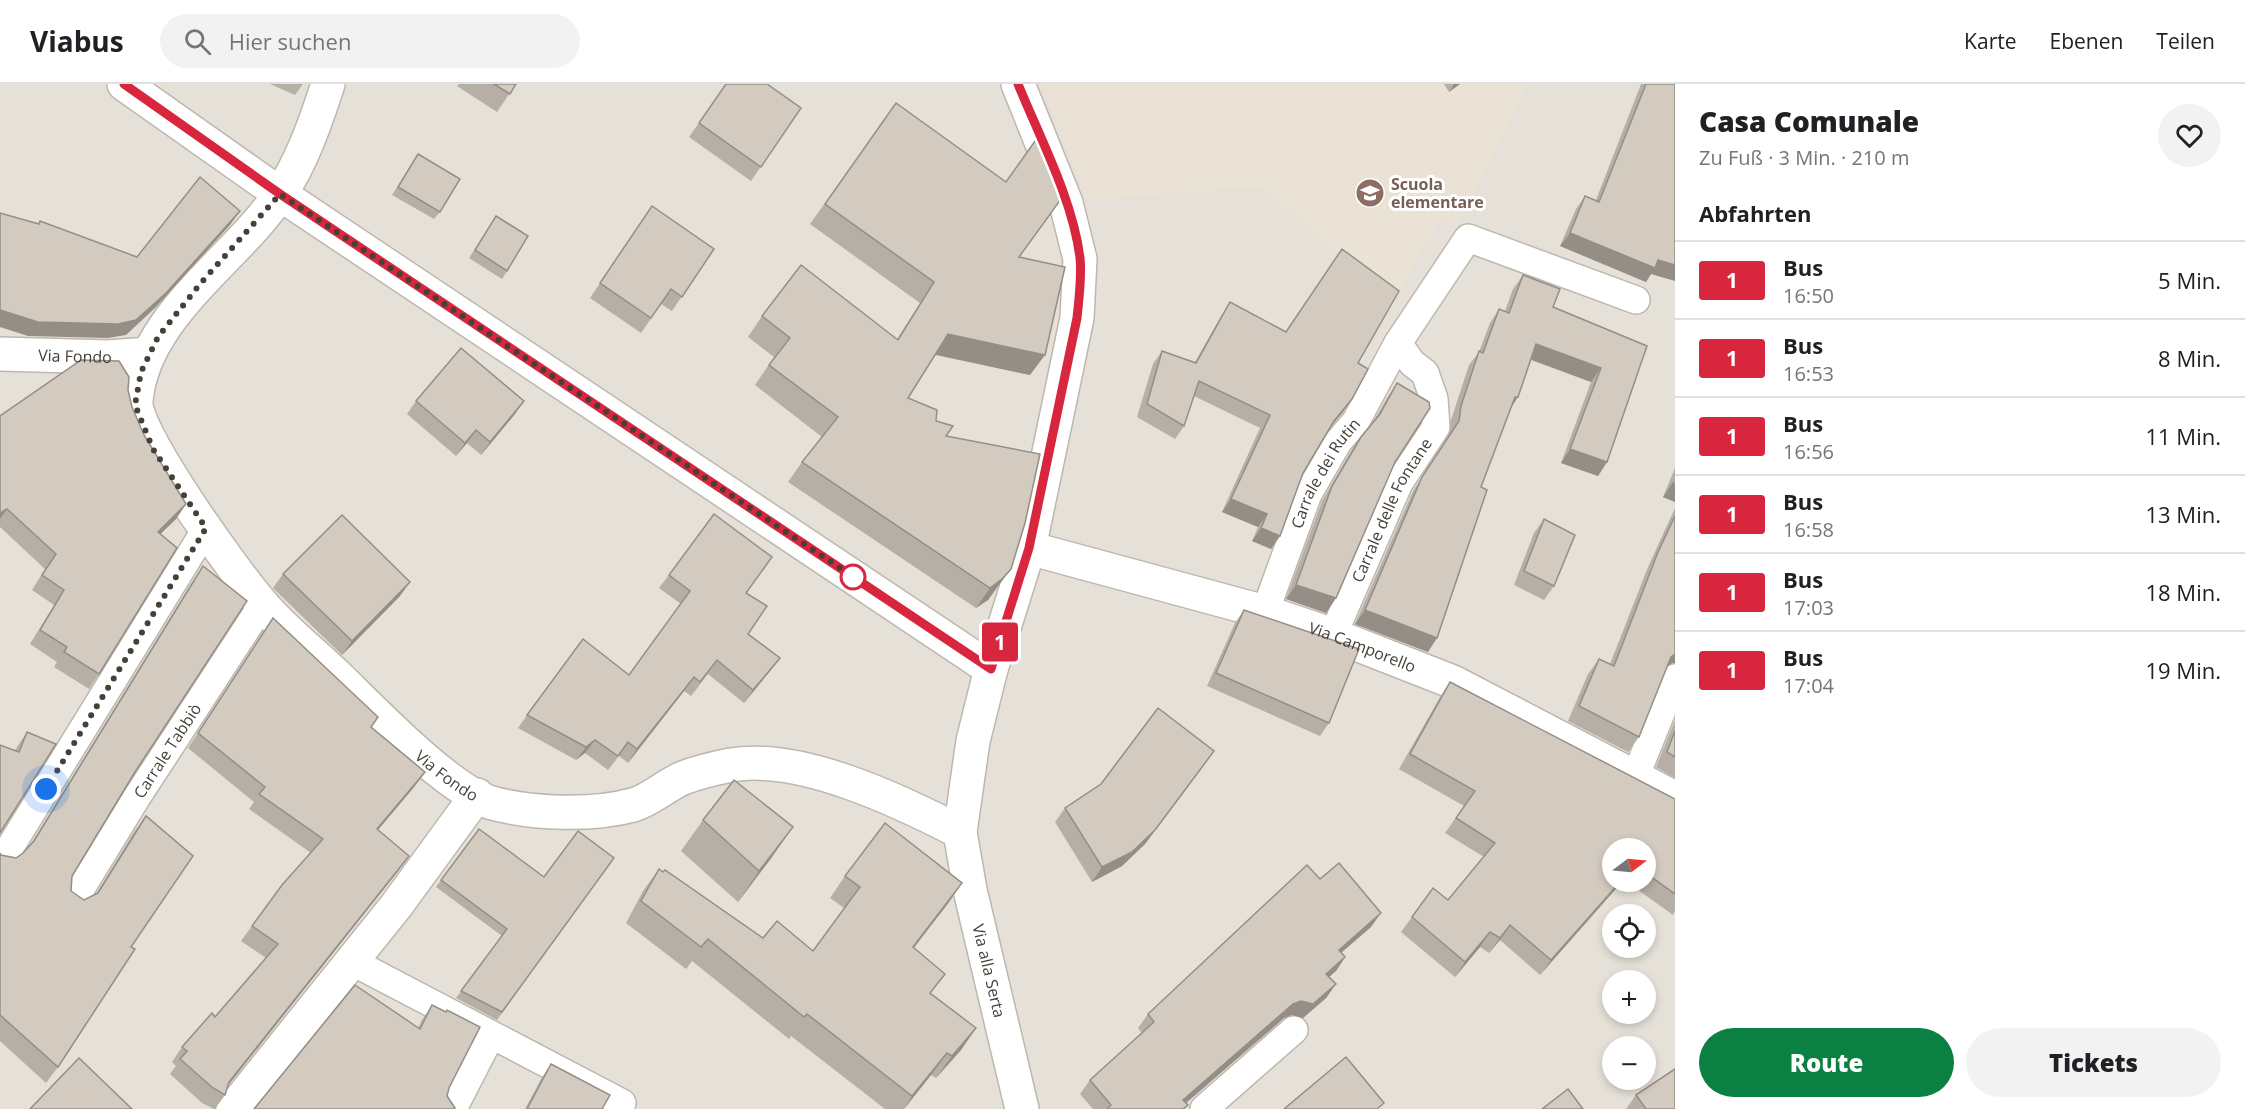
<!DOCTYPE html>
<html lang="de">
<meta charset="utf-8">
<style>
body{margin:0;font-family:"Open Sans",sans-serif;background:#f2f2f2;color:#202124;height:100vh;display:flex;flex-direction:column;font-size:22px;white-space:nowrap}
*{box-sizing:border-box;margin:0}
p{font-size:20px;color:#757577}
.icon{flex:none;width:33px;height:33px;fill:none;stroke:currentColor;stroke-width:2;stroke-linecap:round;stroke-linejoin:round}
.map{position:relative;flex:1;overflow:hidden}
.details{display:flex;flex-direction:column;background:#fff;width:570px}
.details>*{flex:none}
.badge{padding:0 12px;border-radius:4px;font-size:21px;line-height:39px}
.needle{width:39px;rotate:74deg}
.controls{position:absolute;left:1602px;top:754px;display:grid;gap:12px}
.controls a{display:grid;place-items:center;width:54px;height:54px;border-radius:50%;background:#fff;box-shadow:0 3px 9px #0003;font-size:30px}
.you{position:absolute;width:30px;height:30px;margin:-15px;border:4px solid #fff;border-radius:50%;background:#1a73e8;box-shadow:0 0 0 9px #1a73e833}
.map>.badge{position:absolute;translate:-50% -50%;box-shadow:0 0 0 3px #fff}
h2{padding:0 24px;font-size:22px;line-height:54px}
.round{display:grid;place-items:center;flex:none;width:63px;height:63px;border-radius:32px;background:#f2f2f2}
.summary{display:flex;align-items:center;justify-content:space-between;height:102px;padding:0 24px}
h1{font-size:28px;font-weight:800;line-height:45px}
.primary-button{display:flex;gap:12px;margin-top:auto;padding:12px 24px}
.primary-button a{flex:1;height:69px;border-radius:36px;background:#0b8043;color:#fff;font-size:24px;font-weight:800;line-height:69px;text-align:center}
.primary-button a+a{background:#f2f2f2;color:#202124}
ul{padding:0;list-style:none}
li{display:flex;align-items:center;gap:18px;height:78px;padding:0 24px;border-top:2px solid #e0e0e0}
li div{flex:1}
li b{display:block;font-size:22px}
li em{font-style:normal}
li .badge{min-width:66px;font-weight:700;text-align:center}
header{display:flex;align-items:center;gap:36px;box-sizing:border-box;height:84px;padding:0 30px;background:#fff;border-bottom:2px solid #e0e0e0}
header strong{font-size:28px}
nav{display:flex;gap:33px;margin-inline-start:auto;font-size:21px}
.search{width:420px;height:54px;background:#f2f2f2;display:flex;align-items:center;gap:15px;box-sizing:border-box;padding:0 21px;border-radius:33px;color:#757577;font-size:22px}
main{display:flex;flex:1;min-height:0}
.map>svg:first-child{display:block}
</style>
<header>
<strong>Viabus</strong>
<div class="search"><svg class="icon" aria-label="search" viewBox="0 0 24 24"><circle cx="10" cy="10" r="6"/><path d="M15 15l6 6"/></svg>Hier suchen</div>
<nav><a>Karte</a><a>Ebenen</a><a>Teilen</a></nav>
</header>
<main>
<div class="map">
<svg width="1675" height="1025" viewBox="0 0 1675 1025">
<rect width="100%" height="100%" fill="#f3efe9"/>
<path fill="#e6e1d8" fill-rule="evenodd" d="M 0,0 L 1675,0 L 1675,1025 L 0,1025 ZM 1612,765 L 1646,765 L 1646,798 L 1612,798 ZM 1612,831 L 1646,831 L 1646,864 L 1612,864 ZM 1612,897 L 1646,897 L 1646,930 L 1612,930 ZM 1612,963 L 1646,963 L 1646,996 L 1612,996 Z"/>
<path fill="#eae3d5" d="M 1042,0 L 1527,0 L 1456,144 L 1440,135 L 1395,215 L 1259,102 L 1088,116 Z"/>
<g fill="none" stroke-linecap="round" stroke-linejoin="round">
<g stroke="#bdb7ad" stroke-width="30">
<g id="lane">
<path id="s1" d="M 1265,528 L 1308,410 L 1338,358 L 1356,337 L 1398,259"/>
<path id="s2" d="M 1333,551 L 1399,399 L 1436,343 L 1434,315 L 1425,289 L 1412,279 L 1398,259 L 1468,154 L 1636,216"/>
<path d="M 1636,691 L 1675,594"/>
<path d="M 0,775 L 9,765 L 206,445"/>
<path id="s3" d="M 74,816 L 137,713 L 262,521"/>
<path d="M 351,877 L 622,1019"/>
<path d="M 453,1025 L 491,951"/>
<path d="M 1204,1025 L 1294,946"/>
</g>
</g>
<g stroke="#bdb7ad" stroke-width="36">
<g id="street">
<path d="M 124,0 L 280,110 L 991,585"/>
<path id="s4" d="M 328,0 C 316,37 302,78 280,110 C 236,176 143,232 136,317 C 133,348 237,492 262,520 C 283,545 310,566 334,589 C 370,623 447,706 492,719 C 533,730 592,732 633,721 C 651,716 666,701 683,694 C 698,688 716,684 731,681 C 800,669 900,717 960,748"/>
<path id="s5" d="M 1018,0 L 1066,119 L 1080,175 L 1077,234 L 1029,464 L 991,585 L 973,657 L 960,748 L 970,806 L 1022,1025"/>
<path id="s6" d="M 0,270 L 108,273 L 149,270"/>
<path id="s7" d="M 1029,464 L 1265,528 L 1333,551 L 1453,598 L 1675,714"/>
<path d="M 233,1025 L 396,822 L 477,711"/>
</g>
</g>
<use href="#lane" stroke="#fff" stroke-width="27"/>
<use href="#street" stroke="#fff" stroke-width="33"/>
</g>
<g fill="#b5afa5">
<path d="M 270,0 L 303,0 L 295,11 Z"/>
<path d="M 459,0 L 516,0 L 497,28 L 457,2 Z"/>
<path d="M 726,0 L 801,24 L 751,97 L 689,53 Z"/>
<path d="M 1444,0 L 1460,0 L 1449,8 Z"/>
<path d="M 1641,0 L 1675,0 L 1651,190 L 1646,198 L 1560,162 L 1576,125 L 1585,112 L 1596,116 Z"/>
<path d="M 896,19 L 1050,131 L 1019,173 L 1030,291 L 935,271 L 908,314 L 936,337 L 946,352 L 996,505 L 988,516 L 976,524 L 788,398 L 802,378 L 822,353 L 755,301 L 774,273 L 748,253 L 762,232 L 897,255 L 920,219 L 810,140 Z"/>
<path d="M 418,70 L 440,128 L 434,135 L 392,111 Z"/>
<path d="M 652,122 L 714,165 L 672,227 L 661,220 L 641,249 L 590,214 Z"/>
<path d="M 496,132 L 507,187 L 502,195 L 469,174 Z"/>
<path d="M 1523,191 L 1553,223 L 1647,262 L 1607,378 L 1598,392 L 1561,379 L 1591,298 L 1531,276 L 1510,325 L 1481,403 L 1428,568 L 1355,540 L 1413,407 L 1449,351 L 1451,336 L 1469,281 L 1479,268 L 1490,239 L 1499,225 L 1505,227 L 1513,205 Z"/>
<path d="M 1230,218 L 1286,248 L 1358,279 L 1343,328 L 1330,344 L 1303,389 L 1280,452 L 1271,465 L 1252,457 L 1258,443 L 1222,428 L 1260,344 L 1194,312 L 1184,342 L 1175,355 L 1137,333 L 1153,280 L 1162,267 L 1195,278 L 1221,232 Z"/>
<path d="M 1397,299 L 1395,378 L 1336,514 L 1326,529 L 1286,515 L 1322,417 L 1351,367 L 1361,353 L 1373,338 L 1387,314 Z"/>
<path d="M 128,306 L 132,323 L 144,351 L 186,420 L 176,435 L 160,450 L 99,590 L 89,605 L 54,583 L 57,578 L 30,560 L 54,521 L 32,506 L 45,485 L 0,443 L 0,332 Z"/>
<path d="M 416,317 L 515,330 L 481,371 L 467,359 L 456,372 L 407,330 Z"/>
<path d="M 1675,384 L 1675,418 L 1663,413 Z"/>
<path d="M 1675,424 L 1675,579 L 1672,579 L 1667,582 L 1639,653 L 1628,668 L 1568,637 L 1588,590 L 1599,575 L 1610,580 L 1648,483 Z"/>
<path d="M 1544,435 L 1554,502 L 1544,516 L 1514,501 L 1534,449 Z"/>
<path d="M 203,482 L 135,688 L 72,792 L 71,807 L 84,816 L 96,810 L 134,748 L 146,732 L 131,863 L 58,983 L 46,999 L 0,957 L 0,769 L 1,771 L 16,774 L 23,769 L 29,763 L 192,498 Z"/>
<path d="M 283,490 L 400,512 L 342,571 L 273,504 Z"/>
<path d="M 669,491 L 747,509 L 748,550 L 780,574 L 770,587 L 744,619 L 708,590 L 691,612 L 684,607 L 628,679 L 619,672 L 608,686 L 585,669 L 576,676 L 518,644 L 527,631 L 629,591 L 681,520 L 659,504 Z"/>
<path d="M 1244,526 L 1329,639 L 1320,652 L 1207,602 L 1235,539 Z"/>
<path d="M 273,534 L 371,643 L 425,688 L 414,703 L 378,746 L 398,787 L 228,1001 L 225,1011 L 215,1025 L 214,1025 L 202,1019 L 170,990 L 176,982 L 172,978 L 182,963 L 215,933 L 266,874 L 241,857 L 252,842 L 311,769 L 249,725 L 254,718 L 188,664 Z"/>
<path d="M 1450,598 L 1675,715 L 1675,827 L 1673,831 L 1627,798 L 1646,798 L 1646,765 L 1612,798 L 1540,891 L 1500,856 L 1489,869 L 1480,863 L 1455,893 L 1401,848 L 1433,804 L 1448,816 L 1484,773 L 1445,749 L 1464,722 L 1399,685 L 1440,613 Z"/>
<path d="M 1675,636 L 1675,694 L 1656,683 Z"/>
<path d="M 27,648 L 0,749 L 15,666 Z"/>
<path d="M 1204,681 L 1145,760 L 1122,782 L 1092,798 L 1055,738 L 1065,724 Z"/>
<path d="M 703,736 L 772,773 L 738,818 L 681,767 Z"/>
<path d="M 479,745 L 544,793 L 614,774 L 497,936 L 456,914 L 502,852 L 436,803 Z"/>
<path d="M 659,785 L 763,854 L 813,867 L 844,824 L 830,814 L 845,792 L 962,799 L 914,864 L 931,910 L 976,944 L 961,966 L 936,994 L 931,991 L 904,1025 L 885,1025 L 791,952 L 789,955 L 692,877 L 686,885 L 626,839 L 643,807 Z"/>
<path d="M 1320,795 L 1371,843 L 1341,869 L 1345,873 L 1336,887 L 1329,893 L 1336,900 L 1326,914 L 1303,934 L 1292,931 L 1284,934 L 1186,1019 L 1185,1025 L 1093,1025 L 1080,1010 L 1090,996 L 1142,949 L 1138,944 L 1148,930 Z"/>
<path d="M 432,921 L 449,1004 L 447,1012 L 254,1025 L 418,944 L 422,936 Z"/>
<path d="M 551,980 L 602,1025 L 525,1025 L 541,995 Z"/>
<path d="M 1636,1011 L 1675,1025 L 1626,1025 Z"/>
</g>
<g fill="#948e86">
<path d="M 1454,0 L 1460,0 L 1449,8 Z"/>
<path d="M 240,127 L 230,141 L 156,223 L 126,251 L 108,254 L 28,252 L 0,243 L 0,226 L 38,238 Z"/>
<path d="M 1570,149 L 1675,181 L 1675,197 L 1651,190 L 1646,198 L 1560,162 Z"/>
<path d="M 948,250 L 1045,271 L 1030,291 L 933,270 Z"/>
<path d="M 1536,260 L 1601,284 L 1591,298 L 1527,274 Z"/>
<path d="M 1515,313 L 1518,313 L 1509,327 Z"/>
<path d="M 1352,315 L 1343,328 L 1324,350 L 1334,337 Z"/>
<path d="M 524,317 L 515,330 L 481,371 L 490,358 Z"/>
<path d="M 476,346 L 467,359 L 456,372 L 465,359 Z"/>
<path d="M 1570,365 L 1607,378 L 1598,392 L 1561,379 Z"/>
<path d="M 1673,398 L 1675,399 L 1675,418 L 1663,413 Z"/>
<path d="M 1231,415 L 1267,430 L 1258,443 L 1222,428 Z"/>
<path d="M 186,420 L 176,435 L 147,463 L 158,448 Z"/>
<path d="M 7,425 L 0,435 L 0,429 Z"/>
<path d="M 1261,444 L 1280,452 L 1271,465 L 1252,457 Z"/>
<path d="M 1011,485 L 996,505 L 988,516 L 976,524 L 990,504 Z"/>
<path d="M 410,498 L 400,512 L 342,571 L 352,557 Z"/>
<path d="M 1296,501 L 1336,514 L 1326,529 L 1286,515 Z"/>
<path d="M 1365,526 L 1437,554 L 1428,568 L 1355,540 Z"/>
<path d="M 1675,570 L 1675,579 L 1672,579 L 1661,588 L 1671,573 Z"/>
<path d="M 780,574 L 770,587 L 744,619 L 753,606 Z"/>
<path d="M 694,593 L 684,607 L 628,679 L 637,665 Z"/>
<path d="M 595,656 L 585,669 L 576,676 L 586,663 Z"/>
<path d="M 1214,667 L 1145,760 L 1122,782 L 1092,798 L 1102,783 Z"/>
<path d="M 425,688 L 414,703 L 366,760 L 377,745 Z"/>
<path d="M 793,743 L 772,773 L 738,818 L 759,787 Z"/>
<path d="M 409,772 L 398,787 L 222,1009 L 229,998 Z"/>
<path d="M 1620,798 L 1622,798 L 1540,891 L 1551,876 Z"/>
<path d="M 962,799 L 947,821 L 897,885 L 913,863 Z"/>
<path d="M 1381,829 L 1371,843 L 1329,879 L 1339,866 Z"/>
<path d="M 1510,841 L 1500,856 L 1489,869 L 1500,854 Z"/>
<path d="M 1490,848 L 1480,863 L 1455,893 L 1465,878 Z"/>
<path d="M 1345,873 L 1336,887 L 1317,903 L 1326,890 Z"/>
<path d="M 1336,900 L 1326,914 L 1303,934 L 1292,931 L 1284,934 L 1179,1025 L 1183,1016 L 1293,920 Z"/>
<path d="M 976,944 L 961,966 L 936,994 L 952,972 Z"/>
<path d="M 947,969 L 931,991 L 904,1025 L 912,1012 Z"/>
</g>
<g fill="#d3cbc0" stroke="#948e86" stroke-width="1.5">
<path d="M 494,0 L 516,0 L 510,10 Z"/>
<path d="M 726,0 L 767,0 L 801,24 L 761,83 L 699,39 Z"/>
<path d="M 1646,0 L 1675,0 L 1675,181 L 1658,176 L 1655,184 L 1570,149 L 1585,112 L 1599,118 Z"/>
<path d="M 896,19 L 1006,98 L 1040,50 L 1064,111 L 1019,173 L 1065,183 L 1045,271 L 948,250 L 908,314 L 937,326 L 936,337 L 953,342 L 946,352 L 1040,370 L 1025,439 L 1011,485 L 1002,495 L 990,504 L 802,378 L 838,333 L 769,281 L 790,254 L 762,232 L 801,181 L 898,256 L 934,198 L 825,120 Z"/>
<path d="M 418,70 L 460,95 L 440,128 L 398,103 Z"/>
<path d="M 200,93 L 240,127 L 166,209 L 136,236 L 118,240 L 38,238 L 0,226 L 0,129 L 39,140 L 40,137 L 137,173 Z"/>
<path d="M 652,122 L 714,165 L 682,213 L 671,205 L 651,234 L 600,199 Z"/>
<path d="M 496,132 L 528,152 L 507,187 L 475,166 Z"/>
<path d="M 1342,165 L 1399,207 L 1358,279 L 1368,285 L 1352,315 L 1334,337 L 1303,389 L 1280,452 L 1261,444 L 1267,430 L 1231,415 L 1270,331 L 1199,297 L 1184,342 L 1147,320 L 1162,267 L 1196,279 L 1230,218 L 1286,248 Z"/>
<path d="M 1523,191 L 1560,205 L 1553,223 L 1647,262 L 1607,378 L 1570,365 L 1601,284 L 1536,260 L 1518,313 L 1515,313 L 1481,403 L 1487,406 L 1437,554 L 1365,526 L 1422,393 L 1459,337 L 1461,322 L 1479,267 L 1483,269 L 1499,225 L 1509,229 Z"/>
<path d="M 461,264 L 524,317 L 490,358 L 476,346 L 465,359 L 416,317 Z"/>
<path d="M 81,276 L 119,277 L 129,293 L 128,306 L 132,323 L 144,351 L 186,420 L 158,448 L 177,464 L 99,590 L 64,568 L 67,563 L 40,546 L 64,506 L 42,491 L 56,470 L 7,425 L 0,429 L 0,332 Z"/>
<path d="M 1397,299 L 1429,318 L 1430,324 L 1395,378 L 1336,514 L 1296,501 L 1332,402 L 1361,353 L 1380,330 Z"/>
<path d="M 714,430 L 772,473 L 746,509 L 767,522 L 748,550 L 780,574 L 753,606 L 717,576 L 700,598 L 694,593 L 637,665 L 628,658 L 618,672 L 595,656 L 586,663 L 527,631 L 583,555 L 629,591 L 690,507 L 669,491 Z"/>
<path d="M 342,431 L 410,498 L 352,557 L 283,490 Z"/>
<path d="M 1675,432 L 1675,570 L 1671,573 L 1639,653 L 1579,622 L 1599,575 L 1614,582 L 1658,468 Z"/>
<path d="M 1544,435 L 1575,451 L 1554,502 L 1524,487 Z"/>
<path d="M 203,482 L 247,517 L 135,688 L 72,792 L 71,807 L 84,816 L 98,809 L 146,732 L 193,772 L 131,863 L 135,865 L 58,983 L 0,931 L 0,769 L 1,771 L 16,774 L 23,769 L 34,757 Z"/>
<path d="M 1244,526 L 1359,565 L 1329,639 L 1216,589 Z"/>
<path d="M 273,534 L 378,633 L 371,643 L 425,688 L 377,745 L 409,772 L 229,998 L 225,1011 L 213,1004 L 180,975 L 187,967 L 182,963 L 212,929 L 215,933 L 278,860 L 252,842 L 282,801 L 323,755 L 259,710 L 265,703 L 198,649 Z"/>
<path d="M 1450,598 L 1675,715 L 1675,810 L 1646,789 L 1646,765 L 1612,765 L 1612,798 L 1620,798 L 1551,876 L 1510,841 L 1500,854 L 1490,848 L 1465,878 L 1412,833 L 1433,804 L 1448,816 L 1495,759 L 1456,734 L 1475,707 L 1410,670 Z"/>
<path d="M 1158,624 L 1214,667 L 1155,746 L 1132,768 L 1102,783 L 1065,724 L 1101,700 Z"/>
<path d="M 1675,647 L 1675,673 L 1667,668 Z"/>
<path d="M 27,648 L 56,660 L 0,749 L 0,661 L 19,668 Z"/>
<path d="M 734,696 L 793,743 L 759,787 L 703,736 Z"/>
<path d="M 885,739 L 962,799 L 913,863 L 945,890 L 930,909 L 976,944 L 952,972 L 947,969 L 912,1012 L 807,930 L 804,933 L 708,855 L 701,863 L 641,817 L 659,785 L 663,788 L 665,786 L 763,854 L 777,837 L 813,867 L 860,803 L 845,792 Z"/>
<path d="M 479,745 L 544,793 L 578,747 L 614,774 L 502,928 L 461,907 L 507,845 L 441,796 Z"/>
<path d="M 1339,779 L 1381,829 L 1339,866 L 1345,873 L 1326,890 L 1336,900 L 1313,920 L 1301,917 L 1293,920 L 1183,1016 L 1188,1021 L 1183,1025 L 1107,1025 L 1111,1021 L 1090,996 L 1154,938 L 1148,930 L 1307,781 L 1320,795 Z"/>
<path d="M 355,901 L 420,945 L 432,921 L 446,928 L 447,926 L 480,943 L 449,1004 L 447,1012 L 455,1024 L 454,1025 L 254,1025 Z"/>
<path d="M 1346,973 L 1384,1019 L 1377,1025 L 1284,1025 Z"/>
<path d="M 79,974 L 132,1025 L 30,1025 Z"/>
<path d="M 551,980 L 610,1011 L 602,1025 L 527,1025 Z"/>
<path d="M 1675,985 L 1675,1025 L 1646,1025 L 1636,1011 Z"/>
<path d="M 1568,1005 L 1583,1025 L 1542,1025 Z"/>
</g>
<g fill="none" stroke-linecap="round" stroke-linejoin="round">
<g stroke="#fff" stroke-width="14">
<path id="line" d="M 124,0 L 280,110 L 991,585 L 1029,464 L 1077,234 C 1079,214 1082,193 1080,174 C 1073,116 1040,54 1018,0"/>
</g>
<use href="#line" stroke="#d7263d" stroke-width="9"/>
<path stroke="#454038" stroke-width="6" stroke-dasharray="0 10.8" d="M 46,705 L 206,444 L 153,365 L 135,321 L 141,288 L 158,253 L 200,200 L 280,110 L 858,496 L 853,493"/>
</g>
<defs>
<g id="school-disc" transform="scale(1.5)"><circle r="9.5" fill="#8d6e63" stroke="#fff"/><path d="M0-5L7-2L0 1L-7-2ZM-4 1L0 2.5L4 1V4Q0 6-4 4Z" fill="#fff"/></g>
</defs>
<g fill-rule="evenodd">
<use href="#school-disc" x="1370" y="109"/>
</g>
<circle fill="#fff" stroke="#d7263d" stroke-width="3" cx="853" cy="493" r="12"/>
<g text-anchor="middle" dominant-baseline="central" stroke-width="6" stroke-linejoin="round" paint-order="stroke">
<g font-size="16" font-weight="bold" fill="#785e54" stroke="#fff" text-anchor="start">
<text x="1391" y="100">Scuola<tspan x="1391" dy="18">elementare</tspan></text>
</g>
<g font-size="16" fill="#454038" stroke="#fff">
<text stroke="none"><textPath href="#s6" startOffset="75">Via Fondo</textPath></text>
<text stroke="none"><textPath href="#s1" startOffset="152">Carrale dei Rutin</textPath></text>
<text stroke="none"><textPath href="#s2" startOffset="138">Carrale delle Fontane</textPath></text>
<text stroke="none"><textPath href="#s7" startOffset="348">Via Camporello</textPath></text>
<text stroke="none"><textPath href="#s3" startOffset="176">Carrale Tabbiò</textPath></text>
<text stroke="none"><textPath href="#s4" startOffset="870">Via Fondo</textPath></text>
<text stroke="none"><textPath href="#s5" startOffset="915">Via alla Serta</textPath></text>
</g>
</g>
</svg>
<div class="controls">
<a><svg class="needle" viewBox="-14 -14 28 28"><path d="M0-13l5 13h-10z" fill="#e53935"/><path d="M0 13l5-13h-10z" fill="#757577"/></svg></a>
<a><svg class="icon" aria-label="locate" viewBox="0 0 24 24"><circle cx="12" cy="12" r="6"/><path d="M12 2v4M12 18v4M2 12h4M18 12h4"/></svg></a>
<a>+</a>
<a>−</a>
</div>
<div class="you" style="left:46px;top:705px"></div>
<b class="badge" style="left:1000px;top:558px;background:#d7263d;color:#fff">1</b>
</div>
<section class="details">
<div class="summary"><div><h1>Casa Comunale</h1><p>Zu Fuß · 3 Min. · 210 m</p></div><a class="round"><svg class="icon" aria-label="heart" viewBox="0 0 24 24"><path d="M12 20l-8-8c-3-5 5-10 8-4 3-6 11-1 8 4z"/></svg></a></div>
<h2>Abfahrten</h2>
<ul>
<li><span class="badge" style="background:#d7263d;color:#fff">1</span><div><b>Bus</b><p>16:50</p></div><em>5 Min.</em></li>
<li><span class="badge" style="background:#d7263d;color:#fff">1</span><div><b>Bus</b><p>16:53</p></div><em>8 Min.</em></li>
<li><span class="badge" style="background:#d7263d;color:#fff">1</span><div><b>Bus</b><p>16:56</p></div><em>11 Min.</em></li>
<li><span class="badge" style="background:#d7263d;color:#fff">1</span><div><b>Bus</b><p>16:58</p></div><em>13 Min.</em></li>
<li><span class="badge" style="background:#d7263d;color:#fff">1</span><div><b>Bus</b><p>17:03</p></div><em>18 Min.</em></li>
<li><span class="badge" style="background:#d7263d;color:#fff">1</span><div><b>Bus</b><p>17:04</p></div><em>19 Min.</em></li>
</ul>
<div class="primary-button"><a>Route</a><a>Tickets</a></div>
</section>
</main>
